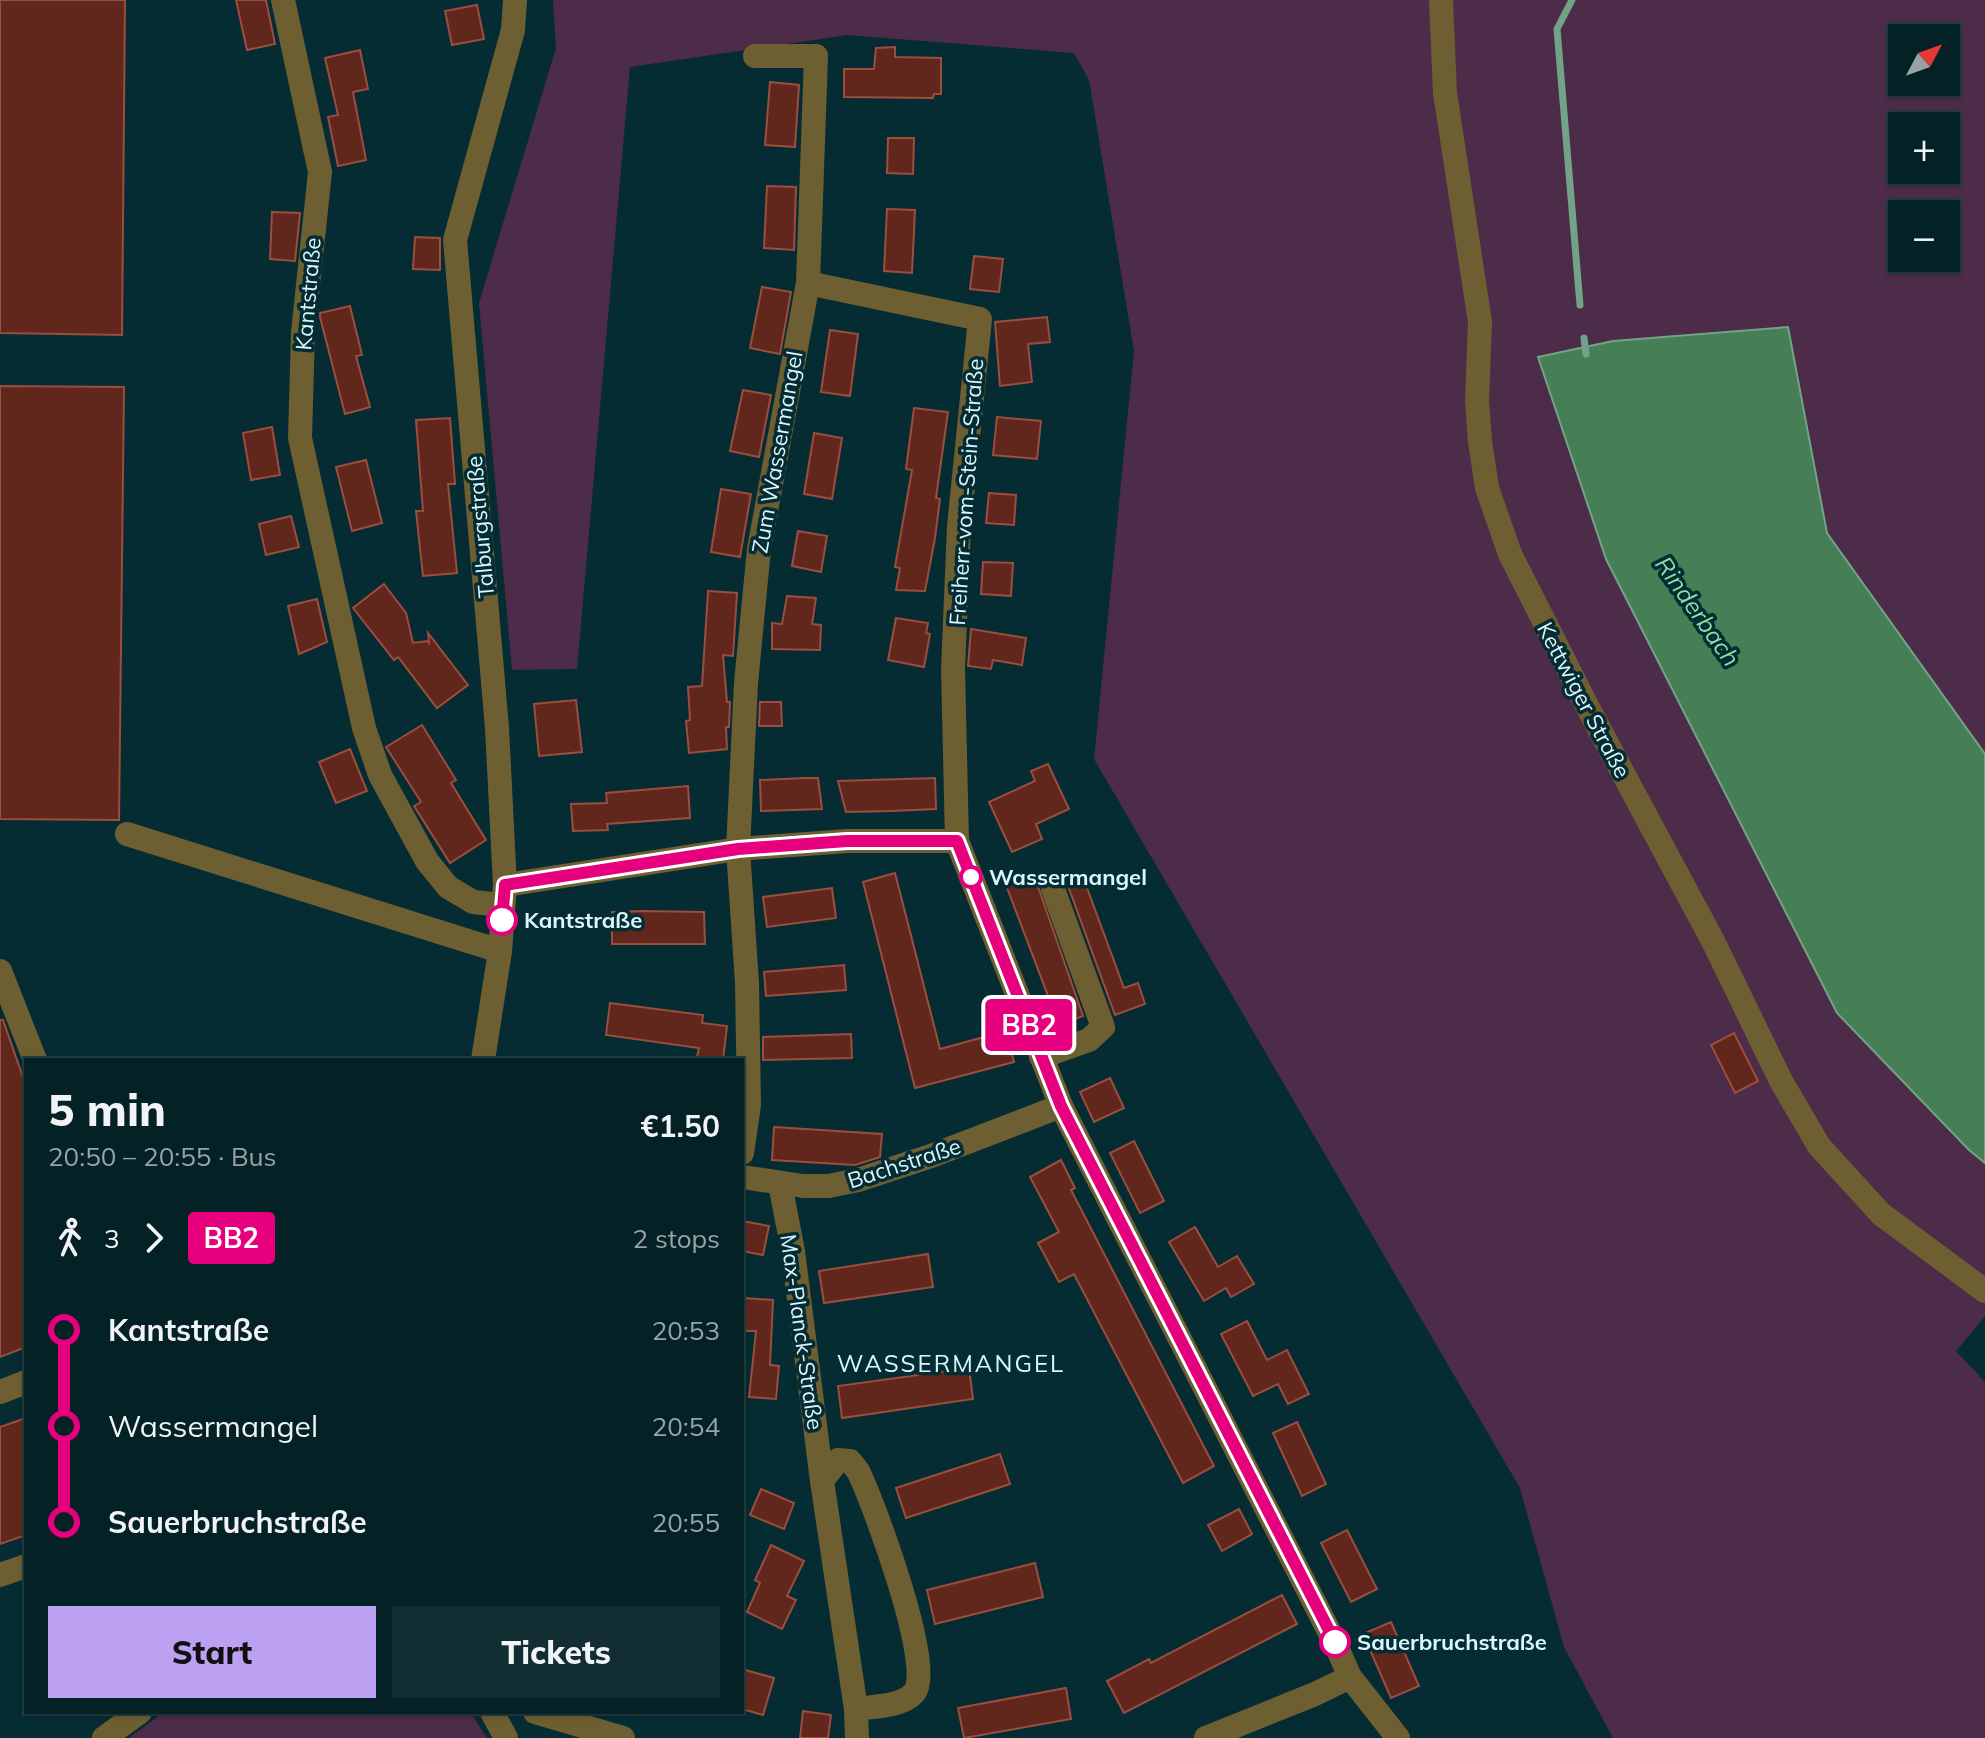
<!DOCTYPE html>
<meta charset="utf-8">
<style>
body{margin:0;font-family:Mulish,sans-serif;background:#122e32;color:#f1f3f6;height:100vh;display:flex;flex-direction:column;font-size:30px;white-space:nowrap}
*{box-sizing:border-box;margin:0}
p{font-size:26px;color:#97a3a7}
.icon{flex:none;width:44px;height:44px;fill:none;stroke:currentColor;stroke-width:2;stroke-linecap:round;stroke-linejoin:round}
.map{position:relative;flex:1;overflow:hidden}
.side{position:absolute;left:24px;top:1058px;width:720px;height:656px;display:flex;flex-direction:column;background:#042126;border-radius:0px;box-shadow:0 2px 6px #0004,0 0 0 2px #253e43}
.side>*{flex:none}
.badge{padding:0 16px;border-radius:6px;font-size:28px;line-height:52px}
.needle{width:52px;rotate:49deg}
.controls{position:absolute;left:1888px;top:24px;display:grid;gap:16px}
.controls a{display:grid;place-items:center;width:72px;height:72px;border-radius:0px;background:#042126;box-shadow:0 2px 6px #0004,0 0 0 2px #253e43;font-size:40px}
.map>.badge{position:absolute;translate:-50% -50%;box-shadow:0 0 0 4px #fff}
.legs{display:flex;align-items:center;gap:12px;height:88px;padding:0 24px;font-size:26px}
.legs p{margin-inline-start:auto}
.headline{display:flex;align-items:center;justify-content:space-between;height:136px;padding:0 24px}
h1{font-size:44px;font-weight:800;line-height:60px}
.action{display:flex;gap:16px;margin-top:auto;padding:16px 24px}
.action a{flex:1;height:92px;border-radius:0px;background:#bca0f2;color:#111;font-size:32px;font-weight:800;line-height:92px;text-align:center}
.action a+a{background:#122e32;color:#f1f3f6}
ul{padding:0 24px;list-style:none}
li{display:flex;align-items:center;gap:28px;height:96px;font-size:30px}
li i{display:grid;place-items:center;width:12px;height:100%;margin:0 10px;background:currentColor}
li i::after{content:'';width:20px;height:20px;margin:-10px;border:6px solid;border-radius:50%;background:#042126}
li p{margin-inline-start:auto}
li:first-child i{background:linear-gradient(#0000 50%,currentColor 0)}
li:last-child i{background:linear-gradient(currentColor 50%,#0000 0)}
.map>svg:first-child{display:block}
</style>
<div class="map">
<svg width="1985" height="1738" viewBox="0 0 1985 1738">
<rect width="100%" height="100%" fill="#052c33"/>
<g fill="#4d2c49" fill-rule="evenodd">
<path d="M 553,0 L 1985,0 L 1985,754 L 1827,533 L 1788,327 L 1613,341 L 1538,357 L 1606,559 L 1708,759 L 1969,1150 L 1985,1163 L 1985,1316 L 1956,1351 L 1985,1382 L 1985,1738 L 1613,1738 L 1564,1647 L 1520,1488 L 1094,759 L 1134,351 L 1089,80 L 1074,53 L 848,35 L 630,67 L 577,669 L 512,670 L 479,303 L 556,48 ZM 1902,38 L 1946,38 L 1946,82 L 1902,82 ZM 1902,126 L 1946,126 L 1946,170 L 1902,170 ZM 1902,214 L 1946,214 L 1946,258 L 1902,258 Z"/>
<path d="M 164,1712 L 470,1712 L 487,1738 L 129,1738 Z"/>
</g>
<path fill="#467f56" stroke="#72a388" stroke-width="2" d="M 1788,327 L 1827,533 L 1985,754 L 1985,1163 L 1969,1150 L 1837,1013 L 1606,559 L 1538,357 L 1613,341 Z"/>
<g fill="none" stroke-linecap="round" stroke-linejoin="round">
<g stroke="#72a388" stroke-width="7">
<path d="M 1572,0 L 1557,29 L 1580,305"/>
<path d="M 1584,338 L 1586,354"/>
</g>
</g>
<g fill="#62271c" stroke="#9b4d3e" stroke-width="2">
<path d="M 0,0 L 125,0 L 122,335 L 0,333 Z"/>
<path d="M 236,0 L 266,0 L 275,44 L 247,50 Z"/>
<path d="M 477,5 L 484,39 L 452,45 L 445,11 Z"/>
<path d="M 895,47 L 895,57 L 941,58 L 941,94 L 934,94 L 933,98 L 844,97 L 844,69 L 874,69 L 876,48 Z"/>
<path d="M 360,50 L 368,89 L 353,92 L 366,160 L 338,166 L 328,117 L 338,115 L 325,58 Z"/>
<path d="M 770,82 L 799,85 L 795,147 L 765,145 Z"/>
<path d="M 888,138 L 914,138 L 913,174 L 887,173 Z"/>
<path d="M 767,186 L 796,187 L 794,250 L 764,248 Z"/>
<path d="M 887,209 L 915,210 L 912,273 L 884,271 Z"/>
<path d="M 272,212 L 300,213 L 295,261 L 270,259 Z"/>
<path d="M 415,237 L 440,238 L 440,270 L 413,269 Z"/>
<path d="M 974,256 L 1003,259 L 999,292 L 970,289 Z"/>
<path d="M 762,287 L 791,292 L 780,354 L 750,348 Z"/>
<path d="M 350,306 L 362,355 L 356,356 L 370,407 L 345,414 L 320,317 L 320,313 Z"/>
<path d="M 1047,317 L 1050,342 L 1028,344 L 1032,382 L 1000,386 L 995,322 Z"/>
<path d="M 830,330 L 858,334 L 850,396 L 821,392 Z"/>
<path d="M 0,386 L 124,387 L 119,820 L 0,819 Z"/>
<path d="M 743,390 L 771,395 L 759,457 L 730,451 Z"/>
<path d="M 914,408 L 948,412 L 936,498 L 940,499 L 935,538 L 925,591 L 896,590 L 900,568 L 895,567 L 912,470 L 906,469 Z"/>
<path d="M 997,417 L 1041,421 L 1037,459 L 993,455 Z"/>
<path d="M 450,418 L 455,484 L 448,484 L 457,573 L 423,576 L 416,511 L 423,511 L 416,420 Z"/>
<path d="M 272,427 L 280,475 L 251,480 L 243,433 Z"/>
<path d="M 814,433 L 842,438 L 832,499 L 804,494 Z"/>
<path d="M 366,460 L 382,523 L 352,531 L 336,467 Z"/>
<path d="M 721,489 L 751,494 L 740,557 L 711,552 Z"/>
<path d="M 989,493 L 1016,495 L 1014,525 L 986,523 Z"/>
<path d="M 291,516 L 299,547 L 266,555 L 259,524 Z"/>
<path d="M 798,531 L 827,536 L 821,572 L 792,566 Z"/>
<path d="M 983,562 L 1013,563 L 1011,596 L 981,594 Z"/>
<path d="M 384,584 L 406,613 L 413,643 L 427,641 L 429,643 L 428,633 L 468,685 L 437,708 L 398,657 L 394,660 L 353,608 Z"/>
<path d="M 708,591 L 737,593 L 733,656 L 723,655 L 727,702 L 730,702 L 729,727 L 726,727 L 727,749 L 689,753 L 686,721 L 690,720 L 688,687 L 702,686 Z"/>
<path d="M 787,596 L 816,598 L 812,624 L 821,625 L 820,650 L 772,649 L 772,623 L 782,624 Z"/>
<path d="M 317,599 L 327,642 L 299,654 L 288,606 Z"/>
<path d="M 896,618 L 928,623 L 926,633 L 930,634 L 924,667 L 888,660 Z"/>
<path d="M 971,629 L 1026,638 L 1022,665 L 993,660 L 991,669 L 968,666 Z"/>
<path d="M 576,700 L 582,752 L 539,756 L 534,704 Z"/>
<path d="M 760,702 L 781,702 L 782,726 L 759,726 Z"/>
<path d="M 422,725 L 456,780 L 451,783 L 486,840 L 450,863 L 414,806 L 421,802 L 386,747 Z"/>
<path d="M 350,749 L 367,791 L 336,803 L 319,762 Z"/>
<path d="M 1048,764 L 1069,809 L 1036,824 L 1042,839 L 1012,852 L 989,802 L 1035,781 L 1031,771 Z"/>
<path d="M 805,778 L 818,778 L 822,809 L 761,811 L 760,780 Z"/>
<path d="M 935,778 L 936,809 L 892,811 L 846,812 L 838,781 Z"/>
<path d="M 688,786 L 690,818 L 607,824 L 608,830 L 573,831 L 571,804 L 607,803 L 606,793 Z"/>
<path d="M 895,873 L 940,1049 L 1006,1031 L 1014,1062 L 915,1088 L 863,882 Z"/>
<path d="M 1034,875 L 1083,1016 L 1059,1025 L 1006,885 Z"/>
<path d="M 1083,877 L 1124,988 L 1138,983 L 1145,1004 L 1115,1015 L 1067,883 Z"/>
<path d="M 832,888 L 836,918 L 767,927 L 763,897 Z"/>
<path d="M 642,911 L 704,912 L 705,944 L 612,944 L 612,912 Z"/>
<path d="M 844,965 L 846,990 L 766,996 L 764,972 Z"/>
<path d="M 610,1003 L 703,1015 L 702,1023 L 727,1026 L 723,1060 L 697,1057 L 699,1048 L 606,1035 Z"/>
<path d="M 0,1020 L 3,1020 L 26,1086 L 26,1347 L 0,1357 Z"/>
<path d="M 1734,1033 L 1758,1081 L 1735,1093 L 1711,1045 Z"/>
<path d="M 851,1034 L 852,1058 L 763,1060 L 763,1037 Z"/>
<path d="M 1110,1078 L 1124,1108 L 1094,1122 L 1080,1092 Z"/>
<path d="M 774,1127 L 882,1134 L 880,1157 L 855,1165 L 772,1160 Z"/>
<path d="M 1134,1141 L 1164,1201 L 1140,1213 L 1110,1153 Z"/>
<path d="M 1061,1160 L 1075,1188 L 1071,1190 L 1214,1466 L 1183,1483 L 1074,1274 L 1059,1282 L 1038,1243 L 1059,1232 L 1030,1177 Z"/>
<path d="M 742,1221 L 769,1226 L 763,1255 L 742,1251 Z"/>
<path d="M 1195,1227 L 1218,1267 L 1237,1256 L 1254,1284 L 1231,1297 L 1226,1288 L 1204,1301 L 1169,1242 Z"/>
<path d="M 928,1254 L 933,1287 L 824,1303 L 819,1271 Z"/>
<path d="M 744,1298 L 773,1300 L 770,1365 L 779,1366 L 776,1399 L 749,1397 L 756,1331 L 743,1331 Z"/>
<path d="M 1247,1321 L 1267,1360 L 1287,1350 L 1309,1394 L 1288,1404 L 1278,1384 L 1253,1396 L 1221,1334 Z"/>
<path d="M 969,1368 L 973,1399 L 842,1418 L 838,1386 Z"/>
<path d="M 26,1418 L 26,1535 L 0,1544 L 0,1427 Z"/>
<path d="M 1297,1422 L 1326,1484 L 1302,1496 L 1273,1433 Z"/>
<path d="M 1000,1454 L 1010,1484 L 906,1518 L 896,1488 Z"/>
<path d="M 761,1489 L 794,1503 L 784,1529 L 750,1515 Z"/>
<path d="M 1239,1509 L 1252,1534 L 1222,1551 L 1208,1525 Z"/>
<path d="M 1347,1530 L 1377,1589 L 1351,1602 L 1321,1543 Z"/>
<path d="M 771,1545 L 804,1561 L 787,1596 L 796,1600 L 782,1629 L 747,1612 L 760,1583 L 755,1580 Z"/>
<path d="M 1035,1563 L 1043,1597 L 935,1624 L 927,1590 Z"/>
<path d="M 1282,1595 L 1297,1624 L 1124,1713 L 1107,1681 L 1149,1659 L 1151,1663 Z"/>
<path d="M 1391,1622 L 1419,1686 L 1391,1698 L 1363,1634 Z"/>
<path d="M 742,1669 L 774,1678 L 763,1715 L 742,1709 Z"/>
<path d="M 1066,1688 L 1071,1719 L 964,1738 L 958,1708 Z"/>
<path d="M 803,1711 L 831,1715 L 828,1738 L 800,1738 Z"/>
</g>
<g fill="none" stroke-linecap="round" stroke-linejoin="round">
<g stroke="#6e5f32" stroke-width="24">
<path d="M 283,0 L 320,172 L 303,332 L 300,438 L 364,728 L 380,775 L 427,861 L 448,887 L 473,902 L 503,905"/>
<path d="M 1441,0 L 1445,93 L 1480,322 L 1477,401 L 1480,441 L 1487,488 L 1510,554 L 1587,706 L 1714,943 L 1781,1081 L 1819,1146 L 1881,1214 L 1985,1291"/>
<path d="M 808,283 L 980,319 L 959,526 L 953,669 L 957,841 L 1061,1106 L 1335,1643 L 1350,1677 L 1398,1738"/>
<path d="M 127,834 L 500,951"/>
<path d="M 505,885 L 738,849 L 847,841 L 957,841"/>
<path d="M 0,971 L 35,1060"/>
<path d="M 1041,1057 L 1089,1040 L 1103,1027 L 1053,889"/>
<path d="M 483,1060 L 500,951 L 505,885 L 497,728 L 455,240 L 513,30 L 515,0"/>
<path d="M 742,1153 L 749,1105 L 747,983 L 738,849 L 746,683 L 759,549 L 808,283 L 816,56 L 755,56"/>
<path d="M 742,1177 L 803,1186 L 829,1186 L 858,1180 L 931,1156 L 1061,1106"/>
<path d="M 780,1184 L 793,1251 L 822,1481 L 856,1709 L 857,1738"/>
<path d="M 0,1392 L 26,1382"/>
<path d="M 822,1481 L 838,1460 L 850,1461 L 858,1471 C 873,1501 936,1670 914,1693 C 901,1707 874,1706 856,1709"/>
<path d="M 0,1575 L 26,1566"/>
<path d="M 492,1712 L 506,1738"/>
<path d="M 535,1712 L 623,1738"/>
<path d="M 104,1738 L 140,1712"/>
<path d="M 1206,1738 L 1315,1694 L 1350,1677"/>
</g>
</g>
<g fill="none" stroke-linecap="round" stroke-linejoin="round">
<g stroke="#fff" stroke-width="18">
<path id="line-1" d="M 502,920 L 505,885 L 738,849 L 847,841 L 957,841 L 1061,1106 L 1335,1642"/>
</g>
<use href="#line-1" stroke="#e6007e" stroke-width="12"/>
</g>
<g fill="#fff" stroke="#e6007e" stroke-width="4">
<circle cx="971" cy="877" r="10"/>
<circle cx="502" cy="920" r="14"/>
<circle cx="1335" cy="1642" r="14"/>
</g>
<g text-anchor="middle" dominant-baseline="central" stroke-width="7" stroke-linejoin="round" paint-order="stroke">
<g font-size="22" fill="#daf7fe" stroke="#052c33">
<text transform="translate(308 294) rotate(-85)">Kantstraße</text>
<text transform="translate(777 452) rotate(-80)">Zum Wassermangel</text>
<text transform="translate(966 492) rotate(-86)">Freiherr-vom-Stein-Straße</text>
<text transform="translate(480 527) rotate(-95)">Talburgstraße</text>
<text transform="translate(1584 700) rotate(62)">Kettwiger Straße</text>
<text transform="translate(904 1163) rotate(-18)">Bachstraße</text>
<text transform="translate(802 1332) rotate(82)">Max-Planck-Straße</text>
</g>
<g font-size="22" font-weight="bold" fill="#daf7fe" stroke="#052c33" text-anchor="start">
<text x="989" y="877">Wassermangel</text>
<text x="524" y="920">Kantstraße</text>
<text x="1357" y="1642">Sauerbruchstraße</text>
</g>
<g font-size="24" font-style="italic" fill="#8bdfa2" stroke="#052c33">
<text transform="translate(1698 611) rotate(55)">Rinderbach</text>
</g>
<g font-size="24" letter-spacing="2" fill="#daf7fe" stroke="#052c33">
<text x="951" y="1363">WASSERMANGEL</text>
</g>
</g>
</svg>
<div class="controls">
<a><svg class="needle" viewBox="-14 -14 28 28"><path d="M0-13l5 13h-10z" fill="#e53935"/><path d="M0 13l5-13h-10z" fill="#97a3a7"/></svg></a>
<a>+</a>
<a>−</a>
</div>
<b class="badge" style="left:1029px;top:1025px;background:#e6007e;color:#fff">BB2</b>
<section class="side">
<div class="headline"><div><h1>5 min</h1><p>20:50 – 20:55 · Bus</p></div><b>€1.50</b></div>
<div class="legs"><svg class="icon" aria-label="walk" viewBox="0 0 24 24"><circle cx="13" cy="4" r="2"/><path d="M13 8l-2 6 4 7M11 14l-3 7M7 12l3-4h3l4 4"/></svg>3<svg class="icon" aria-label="forward" viewBox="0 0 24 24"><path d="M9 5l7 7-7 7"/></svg><b class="badge" style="background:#e6007e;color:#fff">BB2</b><p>2 stops</p></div>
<ul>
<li><i style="color:#e6007e"></i><b>Kantstraße</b><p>20:53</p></li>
<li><i style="color:#e6007e"></i><span>Wassermangel</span><p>20:54</p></li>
<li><i style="color:#e6007e"></i><b>Sauerbruchstraße</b><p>20:55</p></li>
</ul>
<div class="action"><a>Start</a><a>Tickets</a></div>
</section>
</div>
